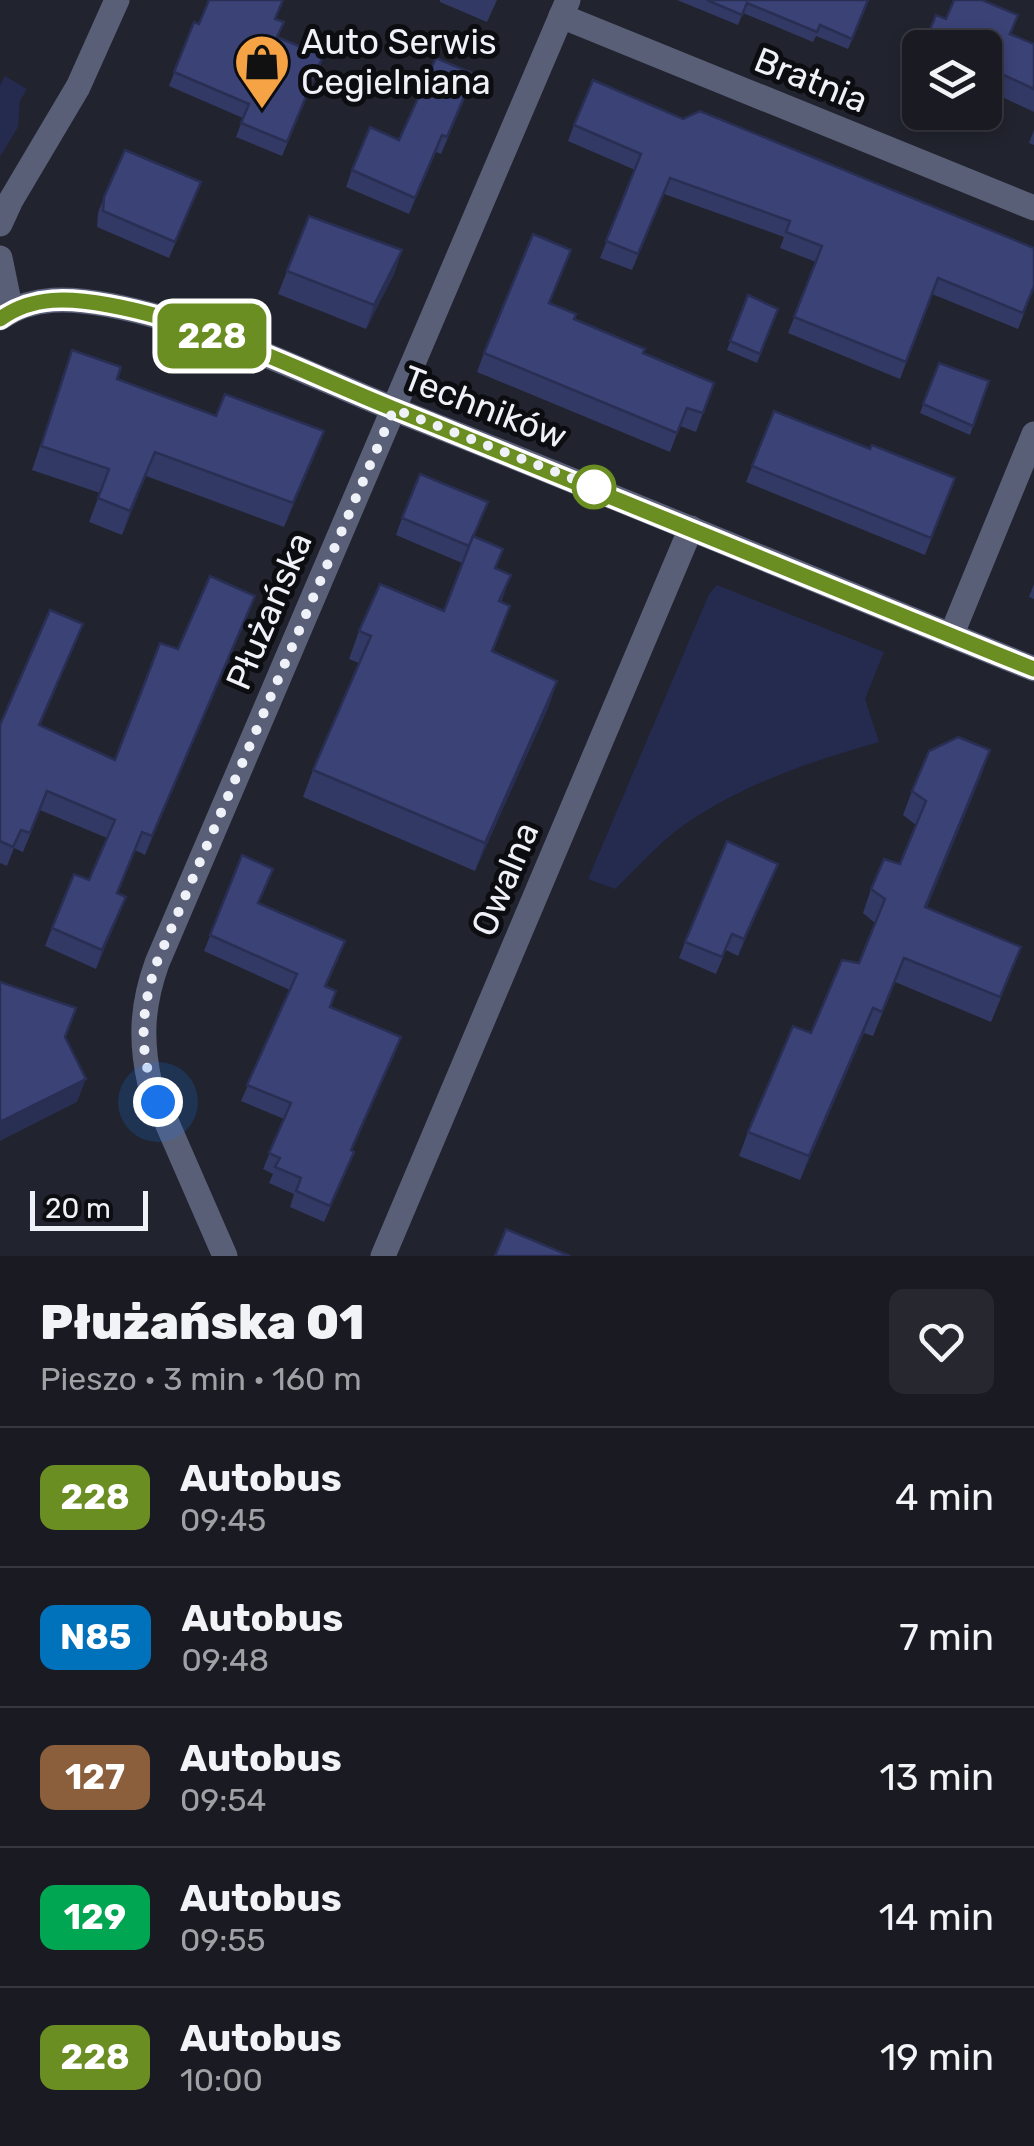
<!DOCTYPE html>
<html lang="pl">
<meta charset="utf-8">
<style>
body{margin:0;font-family:Rubik,sans-serif;background:#26272f;color:#f1f3f6;height:100vh;display:flex;flex-direction:column;font-size:38px;white-space:nowrap}
*{box-sizing:border-box;margin:0}
p{font-size:32px;color:#9fa1a5}
.icon{flex:none;width:55px;height:55px;fill:none;stroke:currentColor;stroke-width:2;stroke-linecap:round;stroke-linejoin:round}
.map{position:relative;height:1256px;overflow:hidden}
.panel{display:flex;flex-direction:column;background:#191a22;flex:1}
.panel>*{flex:none}
.badge{padding:0 20px;border-radius:15px;font-size:35px;line-height:65px}
.fabs{position:absolute;left:902px;top:30px;display:grid;gap:20px}
.fabs a{display:grid;place-items:center;width:100px;height:100px;border-radius:15px;background:#191a22;box-shadow:0 5px 15px #0003,0 0 0 2px #373840;font-size:50px}
.scale{position:absolute;left:30px;bottom:25px;width:118px;box-sizing:border-box;padding-left:10px;border:5px solid #eff1f9;border-top:0;font-size:28px;line-height:35px;white-space:nowrap;color:#eff1f9;-webkit-text-stroke:8px #0c0d11;paint-order:stroke}
.you{position:absolute;width:50px;height:50px;margin:-25px;border:8px solid #fff;border-radius:50%;background:#1a73e8;box-shadow:0 0 0 15px #1a73e833}
.map>.badge{position:absolute;translate:-50% -50%;box-shadow:0 0 0 5px #fff}
.round{display:grid;place-items:center;flex:none;width:105px;height:105px;border-radius:15px;background:#26272f}
.summary{display:flex;align-items:center;justify-content:space-between;height:170px;padding:0 40px}
h1{font-size:48px;font-weight:800;line-height:75px}
ul{padding:0;list-style:none}
li{display:flex;align-items:center;gap:30px;height:140px;padding:0 40px;border-top:2px solid #373840}
li div{flex:1}
li b{display:block;font-size:38px}
li em{font-style:normal}
li .badge{min-width:110px;font-weight:700;text-align:center}
.map>svg:first-child{display:block}
</style>
<div class="map">
<svg width="1034" height="1256" viewBox="0 0 1034 1256">
<rect width="100%" height="100%" fill="#21232e"/>
<g fill="#252a4f">
<path d="M 5,76 L 27,89 L 20,101 L 18,127 L 0,157 L 0,85 Z"/>
<path d="M 717,585 L 884,652 L 865,699 L 879,742 C 811,761 728,789 672,834 C 652,851 634,871 615,889 L 588,879 L 709,594 Z"/>
</g>
<g fill="none" stroke-linecap="round" stroke-linejoin="round">
<g stroke="#5a5f78" stroke-width="25">
<path d="M 561,16 L 1034,208"/>
<path d="M 0,224 L 11,200 L 78,87 L 117,0"/>
<path d="M 0,258 L 11,311"/>
<path d="M 951,636 L 1034,434"/>
<path d="M 225,1256 L 150,1084 C 140,1040 142,1005 157,963 L 568,0"/>
<path d="M 383,1256 L 691,528"/>
</g>
<path stroke="#5a5f78" stroke-width="25" d="M 0,318 C 33,295 71,298 109,305 C 210,324 306,374 401,412 C 613,495 823,584 1034,669"/>
</g>
<g fill="#333965">
<path d="M 440,0 L 497,0 L 487,22 L 440,2 Z"/>
<path d="M 677,0 L 869,0 L 848,49 L 816,36 L 813,42 L 743,13 L 738,25 Z"/>
<path d="M 275,19 L 278,37 L 318,70 L 282,156 L 236,137 L 243,118 L 169,86 L 194,22 L 199,24 Z"/>
<path d="M 946,19 L 1011,35 L 1034,44 L 1034,112 L 987,90 L 985,96 L 985,48 Z"/>
<path d="M 920,54 L 920,92 L 907,87 Z"/>
<path d="M 468,91 L 441,154 L 436,152 L 409,214 L 346,187 L 352,170 Z"/>
<path d="M 574,125 L 1034,288 L 1018,329 L 932,294 L 900,379 L 788,333 L 816,262 L 780,248 L 784,237 L 664,194 L 632,270 L 600,258 L 635,170 L 568,141 Z"/>
<path d="M 1034,130 L 1034,145 L 1029,143 Z"/>
<path d="M 201,182 L 169,258 L 97,227 L 98,213 L 104,197 Z"/>
<path d="M 402,250 L 394,274 L 366,329 L 278,294 L 287,271 Z"/>
<path d="M 564,268 L 550,303 L 574,319 L 643,353 L 714,383 L 696,432 L 680,426 L 670,452 L 477,372 L 484,353 Z"/>
<path d="M 748,295 L 778,309 L 757,363 L 727,350 Z"/>
<path d="M 72,350 L 117,379 L 315,455 L 284,527 L 146,476 L 122,535 L 89,522 L 100,493 L 32,470 Z"/>
<path d="M 939,363 L 989,381 L 970,435 L 920,413 Z"/>
<path d="M 774,411 L 870,449 L 955,478 L 925,555 L 746,482 Z"/>
<path d="M 402,518 L 474,536 L 496,569 L 511,575 L 501,602 L 500,633 L 493,652 L 557,681 L 548,708 L 475,871 L 303,797 L 313,770 L 359,663 L 349,659 L 359,631 L 444,611 L 462,563 L 396,535 Z"/>
<path d="M 1034,584 L 1034,599 L 1029,597 Z"/>
<path d="M 255,596 L 145,855 L 135,850 L 118,893 L 126,897 L 96,969 L 45,946 L 52,928 L 89,880 L 107,838 L 40,810 L 23,852 L 14,848 L 7,866 L 0,863 L 0,725 L 83,624 L 40,726 L 115,760 L 178,649 Z"/>
<path d="M 990,750 L 926,908 L 1012,971 L 991,1022 L 895,982 L 873,1036 L 864,1033 L 800,1180 L 739,1156 L 748,1132 L 859,963 L 875,923 L 863,913 L 871,889 L 900,864 L 916,825 L 903,815 L 912,791 Z"/>
<path d="M 242,855 L 259,903 L 339,957 L 326,987 L 331,1007 L 401,1037 L 352,1151 L 348,1168 L 324,1222 L 290,1207 L 294,1194 L 269,1183 L 273,1174 L 263,1169 L 284,1119 L 241,1101 L 290,990 L 204,951 Z"/>
<path d="M 778,864 L 738,956 L 726,950 L 716,974 L 679,958 L 685,942 Z"/>
</g>
<g fill="#292e53">
<path d="M 442,135 L 436,152 L 409,214 L 415,198 Z"/>
<path d="M 402,250 L 394,274 L 366,329 L 374,305 Z"/>
<path d="M 324,431 L 315,455 L 284,527 L 293,503 Z"/>
<path d="M 155,452 L 146,476 L 122,535 L 130,511 Z"/>
<path d="M 255,596 L 248,615 L 145,855 L 152,836 Z"/>
<path d="M 83,624 L 76,642 L 32,744 L 39,725 Z"/>
<path d="M 557,681 L 548,708 L 475,871 L 485,843 Z"/>
<path d="M 990,750 L 982,774 L 917,932 L 925,907 Z"/>
<path d="M 778,864 L 772,880 L 738,956 L 744,939 Z"/>
<path d="M 126,897 L 119,915 L 96,969 L 102,950 Z"/>
<path d="M 873,1008 L 864,1033 L 800,1180 L 809,1156 Z"/>
<path d="M 401,1037 L 395,1054 L 345,1166 L 351,1150 Z"/>
<path d="M 86,1079 L 77,1102 L 0,1141 L 0,1122 Z"/>
</g>
<g fill="#3b4276" stroke="#292e53" stroke-width="2.5">
<path d="M 209,0 L 283,0 L 275,19 L 284,22 L 277,37 L 323,56 L 287,142 L 241,123 L 249,104 L 174,72 L 194,22 L 199,24 Z"/>
<path d="M 707,0 L 868,0 L 852,39 L 820,25 L 817,32 L 747,3 L 742,15 Z"/>
<path d="M 954,0 L 982,0 L 1018,15 L 1010,34 L 1034,44 L 1034,89 L 995,71 L 985,93 L 985,48 L 922,48 L 936,15 L 946,19 Z"/>
<path d="M 920,54 L 920,70 L 914,68 Z"/>
<path d="M 436,58 L 474,74 L 447,137 L 442,135 L 415,198 L 352,170 L 370,127 L 399,140 Z"/>
<path d="M 593,80 L 683,119 L 700,111 L 1034,248 L 1034,286 L 1023,313 L 938,278 L 906,362 L 794,317 L 822,246 L 786,232 L 790,221 L 670,178 L 638,254 L 606,241 L 641,154 L 574,125 Z"/>
<path d="M 125,150 L 201,182 L 175,242 L 103,211 L 104,197 Z"/>
<path d="M 309,216 L 402,250 L 374,305 L 287,271 Z"/>
<path d="M 533,234 L 571,250 L 549,303 L 576,314 L 574,319 L 645,349 L 643,353 L 714,383 L 703,413 L 687,408 L 677,433 L 484,353 Z"/>
<path d="M 748,295 L 778,309 L 760,354 L 730,341 Z"/>
<path d="M 72,350 L 121,367 L 117,379 L 216,416 L 225,394 L 324,431 L 293,503 L 155,452 L 130,511 L 98,498 L 109,469 L 41,446 Z"/>
<path d="M 939,363 L 989,381 L 973,426 L 923,404 Z"/>
<path d="M 774,411 L 870,449 L 872,445 L 955,478 L 931,538 L 752,466 Z"/>
<path d="M 420,474 L 488,502 L 469,546 L 402,518 Z"/>
<path d="M 473,536 L 503,549 L 495,568 L 511,575 L 499,601 L 510,606 L 492,651 L 557,681 L 485,843 L 313,770 L 371,636 L 359,631 L 380,584 L 444,611 Z"/>
<path d="M 210,576 L 255,596 L 152,836 L 142,832 L 117,893 L 126,897 L 102,950 L 52,928 L 74,874 L 89,880 L 115,820 L 47,791 L 30,833 L 21,830 L 13,847 L 0,841 L 0,725 L 50,610 L 83,624 L 39,725 L 115,760 L 160,643 L 178,649 Z"/>
<path d="M 958,737 L 990,750 L 925,907 L 1021,947 L 1000,997 L 904,958 L 882,1012 L 873,1008 L 809,1156 L 748,1132 L 793,1026 L 811,1033 L 842,960 L 859,963 L 885,899 L 871,889 L 884,859 L 900,864 L 926,801 L 912,791 L 929,751 Z"/>
<path d="M 727,841 L 778,864 L 744,939 L 732,934 L 722,957 L 685,942 Z"/>
<path d="M 242,855 L 273,869 L 258,903 L 345,941 L 325,986 L 336,991 L 330,1007 L 401,1037 L 351,1150 L 354,1152 L 330,1206 L 296,1191 L 301,1178 L 275,1167 L 280,1158 L 269,1153 L 291,1103 L 247,1085 L 297,974 L 210,935 Z"/>
<path d="M 0,982 L 76,1008 L 65,1037 L 86,1079 L 0,1122 Z"/>
<path d="M 506,1229 L 570,1256 L 495,1256 Z"/>
</g>
<g fill="none" stroke-linecap="round" stroke-linejoin="round">
<g stroke="#fff" stroke-width="22">
<path id="line" d="M 0,319 C 33,295 71,298 109,305 C 208,323 302,372 394,409 C 608,494 820,584 1034,669"/>
</g>
<use href="#line" stroke="#6b8e23" stroke-width="15"/>
<path stroke="#eff1f9" stroke-width="10" stroke-dasharray="0 18" d="M 158,1102 C 138,1054 140,1011 157,962 L 394,409 L 594,487"/>
</g>
<defs>
<g id="shop-pin" transform="scale(2.875)"><path d="M0 17L-7.5 6A9.5 9.5 0 1 1 7.5 6Z" fill="#f5a345" stroke="#0c0d11"/><path d="M-5-2.5h2.3a2.7 3.5 0 0 1 5.4 0H5L5.5 6h-11ZM-1.5-2.5h3a1.5 2.3 0 0 0-3 0Z" fill="#111"/></g>
</defs>
<g fill-rule="evenodd">
<use href="#shop-pin" x="262" y="62"/>
</g>
<circle fill="#fff" stroke="#6b8e23" stroke-width="5" cx="594" cy="487" r="20"/>
<g text-anchor="middle" dominant-baseline="central" stroke-width="10" stroke-linejoin="round" paint-order="stroke">
<g font-size="35" fill="#eff1f9" stroke="#0c0d11" text-anchor="start">
<text x="301" y="42">Auto Serwis<tspan x="301" dy="40">Cegielniana</tspan></text>
</g>
<g font-size="35" fill="#eff1f9" stroke="#0c0d11">
<text transform="translate(811 80) rotate(22)">Bratnia</text>
<text transform="translate(485 407) rotate(21)">Techników</text>
<text transform="translate(269 611) rotate(-67)">Płużańska</text>
<text transform="translate(505 879) rotate(-67)">Owalna</text>
</g>
</g>
</svg>
<div class="fabs">
<a><svg class="icon" aria-label="layers" viewBox="0 0 24 24"><path d="M12 4l9 5-9 5-9-5zM3 14l9 5 9-5"/></svg></a>
</div>
<div class="scale">20 m</div>
<div class="you" style="left:158px;top:1102px"></div>
<b class="badge" style="left:212px;top:336px;background:#6b8e23;color:#fff">228</b>
</div>
<section class="panel">
<div class="summary"><div><h1>Płużańska 01</h1><p>Pieszo · 3 min · 160 m</p></div><a class="round"><svg class="icon" aria-label="heart" viewBox="0 0 24 24"><path d="M12 20l-8-8c-3-5 5-10 8-4 3-6 11-1 8 4z"/></svg></a></div>
<ul>
<li><span class="badge" style="background:#6b8e23;color:#fff">228</span><div><b>Autobus</b><p>09:45</p></div><em>4 min</em></li>
<li><span class="badge" style="background:#0072bc;color:#fff">N85</span><div><b>Autobus</b><p>09:48</p></div><em>7 min</em></li>
<li><span class="badge" style="background:#8b5e3c;color:#fff">127</span><div><b>Autobus</b><p>09:54</p></div><em>13 min</em></li>
<li><span class="badge" style="background:#00a651;color:#fff">129</span><div><b>Autobus</b><p>09:55</p></div><em>14 min</em></li>
<li><span class="badge" style="background:#6b8e23;color:#fff">228</span><div><b>Autobus</b><p>10:00</p></div><em>19 min</em></li>
</ul>
</section>
